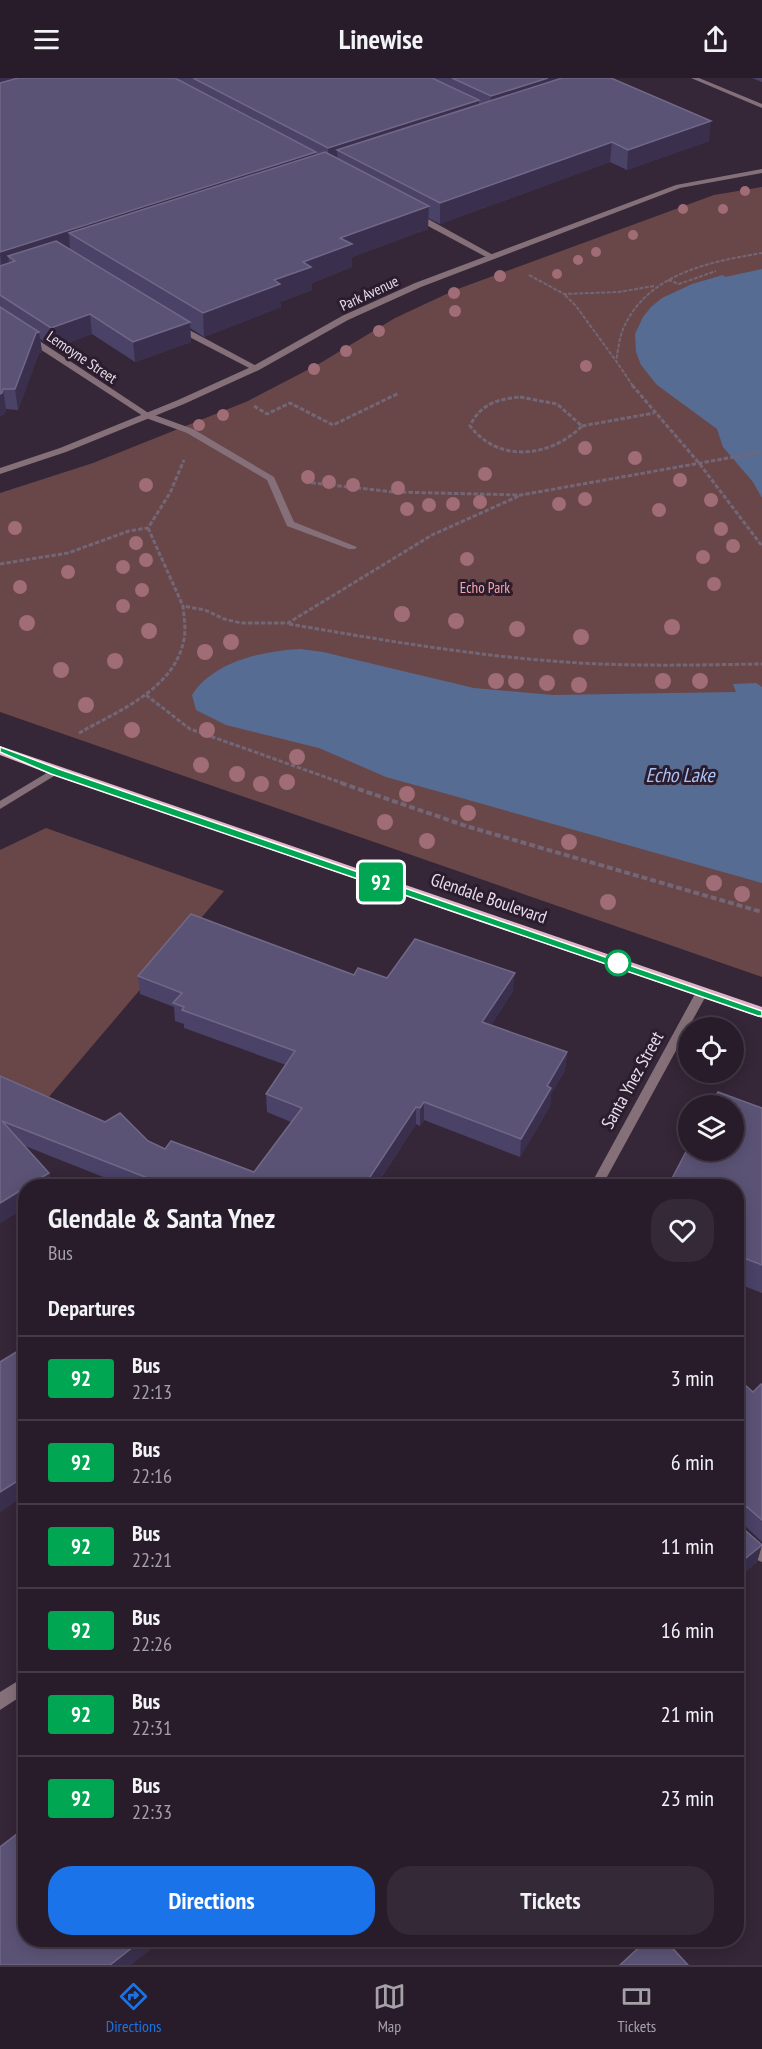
<!DOCTYPE html>
<style>
body{margin:0;font-family:"PT Sans Narrow",sans-serif;background:#342936;color:#f1f3f6;height:100vh;display:flex;flex-direction:column;font-size:22px;white-space:nowrap}
*{box-sizing:border-box;margin:0}
p{font-size:20px;color:#a5a1a8}
.icon{flex:none;width:33px;height:33px;fill:none;stroke:currentColor;stroke-width:2;stroke-linecap:round;stroke-linejoin:round}
.map{position:relative;flex:1;overflow:hidden}
.panel{position:absolute;left:18px;top:1101px;width:726px;height:768px;display:flex;flex-direction:column;background:#281c2a;border-radius:24px;box-shadow:0 3px 15px #0003,0 0 0 2px #443a47}
.panel>*{flex:none}
.badge{padding:0 12px;border-radius:4px;font-size:21px;line-height:39px}
.buttons{position:absolute;left:678px;top:939px;display:grid;gap:12px}
.buttons a{display:grid;place-items:center;width:66px;height:66px;border-radius:50%;background:#281c2a;box-shadow:0 3px 15px #0003,0 0 0 2px #443a47;font-size:30px}
.map>.badge{position:absolute;translate:-50% -50%;box-shadow:0 0 0 3px #fff}
h2{padding:0 30px;font-size:22px;line-height:54px}
.round{display:grid;place-items:center;flex:none;width:63px;height:63px;border-radius:24px;background:#342936}
.head{display:flex;align-items:center;justify-content:space-between;height:102px;padding:0 30px}
h1{font-size:28px;font-weight:700;line-height:45px}
.action{display:flex;gap:12px;margin-top:auto;padding:12px 30px}
.action a{flex:1;height:69px;border-radius:24px;background:#1a73e8;color:#fff;font-size:24px;font-weight:700;line-height:69px;text-align:center}
.action a+a{background:#342936;color:#f1f3f6}
ul{padding:0;list-style:none}
li{display:flex;align-items:center;gap:18px;height:84px;padding:0 30px;border-top:2px solid #443a47}
li div{flex:1}
li b{display:block;font-size:22px}
li em{font-style:normal}
li .badge{min-width:66px;font-weight:700;text-align:center}
header{display:flex;justify-content:space-between;align-items:center;height:78px;padding:0 30px;background:#281c2a;font-size:27px;font-weight:700}
.tab-bar{display:flex;justify-content:space-around;align-items:center;height:84px;border-top:2px solid #443a47;background:#281c2a;font-size:16px;color:#a5a1a8}
.tab-bar a{display:grid;justify-items:center;gap:3px}
.tab-bar .current{color:#1a73e8}
.map>svg:first-child{display:block}
</style>
<header><svg class="icon" aria-label="menu" viewBox="0 0 24 24"><path d="M4 6h16M4 12h16M4 18h16"/></svg>Linewise<svg class="icon" aria-label="share" viewBox="0 0 24 24"><path d="M12 15V3M7 8l5-5 5 5M5 13v7h14v-7"/></svg></header>
<div class="map">
<svg width="762" height="1887" viewBox="0 0 762 1887">
<rect width="100%" height="100%" fill="#352638"/>
<g fill="#694748">
<path d="M 762,109 L 762,899 L 0,634 L 0,415 L 93,385 L 248,323 L 317,287 L 395,240 L 455,212 L 714,117 Z"/>
<path d="M 46,750 L 224,813 L 36,1034 L 0,1018 L 0,772 Z"/>
</g>
<g fill="#576c93">
<path d="M 762,191 L 762,420 L 753,404 L 723,369 L 717,351 L 657,307 L 641,287 L 636,274 L 635,256 L 643,239 L 651,229 L 662,220 L 692,206 L 723,197 L 725,199 Z"/>
<path d="M 300,571 L 323,574 L 474,610 L 553,617 L 736,614 L 733,606 L 756,605 L 762,609 L 762,805 L 451,717 L 386,699 L 319,670 L 226,647 L 196,632 L 192,617 C 214,583 263,573 300,571 Z"/>
</g>
<g fill="none" stroke-linecap="round" stroke-linejoin="round">
<g stroke="#736676" stroke-width="2" stroke-dasharray="4 1.5" stroke-linecap="butt">
<path d="M 529,197 L 564,216 L 619,214 L 654,208"/>
<path d="M 668,202 L 679,206 L 716,193"/>
<path d="M 565,217 L 576,228 L 616,283"/>
<path d="M 633,308 L 616,283 C 618,273 619,261 623,251 C 647,196 708,184 762,175"/>
</g>
<g stroke="#736676" stroke-width="3" stroke-dasharray="4.5 2" stroke-linecap="butt">
<path d="M 632,307 L 699,385 L 762,468"/>
<path d="M 520,319 L 557,326 L 582,348 C 551,379 499,386 470,348 C 480,326 498,321 520,319 Z"/>
<path d="M 254,328 L 267,336 L 290,325 L 333,347 L 399,315"/>
<path d="M 582,348 L 654,335"/>
<path d="M 305,404 L 393,414 L 521,417 L 762,374"/>
<path d="M 148,450 L 183,528"/>
<path d="M 0,486 L 68,475 L 129,453 L 148,450 L 170,415 L 184,382"/>
<path d="M 289,546 C 376,561 463,576 552,583 C 622,589 692,587 762,586"/>
<path d="M 146,617 L 190,651 L 345,706"/>
<path d="M 79,655 C 118,633 175,611 184,561 C 186,550 184,539 183,528 L 205,532 L 224,541 L 241,545 L 288,545 L 432,457 L 521,417"/>
</g>
<path stroke="#736676" stroke-width="4" stroke-dasharray="6 3" stroke-linecap="butt" d="M 341,705 L 466,748 L 762,834"/>
<g fill="#857079" fill-rule="evenodd">
<path d="M 174,247 L 180,247 L 260,290 L 253,292 L 174,251 Z"/>
<path d="M 149,335 L 193,351 L 274,399 L 294,444 L 357,469 L 355,471 L 349,471 L 287,448 L 267,402 L 187,355 L 146,340 L 145,338 Z"/>
<path d="M 736,1446 L 741,1448 L 762,1467 L 762,1484 L 757,1482 L 736,1463 Z"/>
</g>
<g fill="#857079" fill-rule="evenodd">
<path d="M 413,136 L 419,136 L 495,178 L 488,180 L 413,140 Z"/>
<path d="M 26,258 L 32,258 L 153,338 L 146,340 L 26,262 Z"/>
<path d="M 55,690 L 60,693 L 59,695 L 0,731 L 0,723 Z"/>
<path d="M 702,910 L 708,914 L 602,1108 L 590,1108 L 696,914 Z"/>
<path d="M 26,1598 L 26,1615 L 0,1632 L 0,1614 Z"/>
</g>
<g fill="#857079" fill-rule="evenodd">
<path d="M 691,0 L 699,0 L 762,26 L 762,30 Z"/>
<path d="M 762,91 L 762,95 L 680,110 L 421,209 L 348,242 L 259,292 L 184,326 L 66,374 L 0,396 L 0,390 L 60,370 L 178,322 L 253,288 L 342,238 L 415,205 L 676,107 Z"/>
</g>
<path fill="#dfb3c7" fill-rule="evenodd" d="M 0,668 L 762,929 L 762,940 L 50,696 L 0,677 Z"/>
</g>
<g fill="#a06c76">
<circle cx="745" cy="113" r="5"/>
<circle cx="683" cy="131" r="5"/>
<circle cx="723" cy="131" r="5"/>
<circle cx="633" cy="157" r="5"/>
<circle cx="596" cy="174" r="5"/>
<circle cx="578" cy="182" r="5"/>
<circle cx="557" cy="196" r="5"/>
<circle cx="500" cy="198" r="6"/>
<circle cx="454" cy="215" r="6"/>
<circle cx="455" cy="233" r="6"/>
<circle cx="379" cy="253" r="6"/>
<circle cx="346" cy="273" r="6"/>
<circle cx="586" cy="288" r="6"/>
<circle cx="314" cy="291" r="6"/>
<circle cx="223" cy="337" r="6"/>
<circle cx="199" cy="347" r="6"/>
<circle cx="585" cy="370" r="7"/>
<circle cx="635" cy="380" r="7"/>
<circle cx="485" cy="396" r="7"/>
<circle cx="308" cy="399" r="7"/>
<circle cx="680" cy="402" r="7"/>
<circle cx="329" cy="404" r="7"/>
<circle cx="146" cy="407" r="7"/>
<circle cx="353" cy="407" r="7"/>
<circle cx="398" cy="410" r="7"/>
<circle cx="585" cy="421" r="7"/>
<circle cx="711" cy="422" r="7"/>
<circle cx="480" cy="424" r="7"/>
<circle cx="453" cy="426" r="7"/>
<circle cx="559" cy="426" r="7"/>
<circle cx="429" cy="427" r="7"/>
<circle cx="407" cy="431" r="7"/>
<circle cx="659" cy="432" r="7"/>
<circle cx="15" cy="450" r="7"/>
<circle cx="721" cy="451" r="7"/>
<circle cx="136" cy="465" r="7"/>
<circle cx="733" cy="468" r="7"/>
<circle cx="703" cy="479" r="7"/>
<circle cx="467" cy="481" r="7"/>
<circle cx="146" cy="482" r="7"/>
<circle cx="123" cy="489" r="7"/>
<circle cx="68" cy="494" r="7"/>
<circle cx="714" cy="506" r="7"/>
<circle cx="20" cy="509" r="7"/>
<circle cx="142" cy="512" r="7"/>
<circle cx="123" cy="528" r="7"/>
<circle cx="402" cy="536" r="8"/>
<circle cx="456" cy="543" r="8"/>
<circle cx="27" cy="545" r="8"/>
<circle cx="672" cy="549" r="8"/>
<circle cx="517" cy="551" r="8"/>
<circle cx="149" cy="553" r="8"/>
<circle cx="581" cy="559" r="8"/>
<circle cx="231" cy="564" r="8"/>
<circle cx="205" cy="574" r="8"/>
<circle cx="115" cy="583" r="8"/>
<circle cx="61" cy="592" r="8"/>
<circle cx="496" cy="603" r="8"/>
<circle cx="516" cy="603" r="8"/>
<circle cx="663" cy="603" r="8"/>
<circle cx="700" cy="603" r="8"/>
<circle cx="547" cy="605" r="8"/>
<circle cx="579" cy="607" r="8"/>
<circle cx="86" cy="627" r="8"/>
<circle cx="132" cy="652" r="8"/>
<circle cx="207" cy="652" r="8"/>
<circle cx="297" cy="679" r="8"/>
<circle cx="201" cy="687" r="8"/>
<circle cx="237" cy="696" r="8"/>
<circle cx="287" cy="704" r="8"/>
<circle cx="261" cy="706" r="8"/>
<circle cx="407" cy="716" r="8"/>
<circle cx="468" cy="735" r="8"/>
<circle cx="385" cy="744" r="8"/>
<circle cx="427" cy="763" r="8"/>
<circle cx="569" cy="764" r="8"/>
<circle cx="714" cy="805" r="8"/>
<circle cx="742" cy="816" r="8"/>
<circle cx="608" cy="824" r="8"/>
</g>
<g fill="#4a4267">
<path d="M 0,0 L 611,0 L 709,63 L 627,92 L 610,84 L 440,146 L 428,140 L 428,151 L 352,179 L 352,189 L 312,205 L 312,212 L 280,224 L 281,229 L 204,259 L 190,250 L 191,264 L 135,284 L 92,256 L 54,270 L 40,261 L 42,274 L 39,275 L 18,332 L 6,331 L 5,335 L 0,339 Z"/>
<path d="M 752,0 L 762,0 L 762,4 Z"/>
<path d="M 354,897 L 513,913 L 491,947 L 567,974 L 565,992 L 551,1016 L 550,1028 L 520,1079 L 424,1042 L 420,1048 L 416,1046 L 376,1108 L 126,1108 L 25,1068 L 49,1095 L 52,1108 L 26,1108 L 26,1129 L 0,1145 L 0,998 L 165,1071 L 254,1094 L 291,1044 L 267,1034 L 266,1016 L 286,987 L 184,950 L 184,946 L 175,943 L 174,929 L 140,916 L 138,898 Z"/>
<path d="M 762,1030 L 762,1215 L 736,1205 L 736,1108 Z"/>
<path d="M 26,1268 L 26,1420 L 23,1418 L 0,1434 Z"/>
<path d="M 736,1299 L 753,1314 L 762,1307 L 762,1464 L 743,1446 L 739,1445 L 739,1447 L 762,1467 L 757,1484 L 736,1502 Z"/>
</g>
<g fill="#3a304e">
<path d="M 0,0 L 50,0 L 0,14 Z"/>
<path d="M 548,0 L 579,0 L 490,35 L 491,18 Z"/>
<path d="M 479,22 L 478,39 L 337,72 L 338,84 L 328,87 L 328,70 Z"/>
<path d="M 711,43 L 709,63 L 627,92 L 628,72 Z"/>
<path d="M 612,64 L 610,84 L 440,146 L 440,125 Z"/>
<path d="M 316,74 L 316,91 L 69,155 L 70,170 L 15,188 L 15,183 L 8,178 L 10,190 L 2,192 L 0,174 Z"/>
<path d="M 429,128 L 428,151 L 352,179 L 352,189 L 312,205 L 312,212 L 280,224 L 281,229 L 204,259 L 203,235 L 274,202 L 340,160 Z"/>
<path d="M 90,236 L 92,256 L 54,270 L 51,250 Z"/>
<path d="M 190,244 L 191,264 L 135,284 L 133,264 Z"/>
<path d="M 39,254 L 42,274 L 39,275 L 18,332 L 15,311 L 36,255 Z"/>
<path d="M 3,311 L 6,331 L 5,335 L 0,339 L 0,316 Z"/>
<path d="M 515,895 L 513,913 L 482,962 L 482,944 Z"/>
<path d="M 567,974 L 565,992 L 551,1016 L 550,1028 L 520,1079 L 521,1061 L 547,1008 Z"/>
<path d="M 424,1024 L 424,1042 L 420,1048 L 420,1030 Z"/>
<path d="M 416,1029 L 416,1046 L 376,1108 L 364,1108 Z"/>
<path d="M 49,1095 L 52,1108 L 27,1108 Z"/>
<path d="M 26,1109 L 26,1129 L 0,1145 L 0,1125 Z"/>
<path d="M 26,1401 L 26,1420 L 25,1421 L 21,1404 Z"/>
<path d="M 19,1402 L 23,1418 L 0,1434 L 0,1414 Z"/>
<path d="M 762,1467 L 757,1484 L 736,1502 L 736,1488 Z"/>
<path d="M 742,1596 L 737,1613 L 736,1614 L 736,1602 Z"/>
<path d="M 142,1862 L 163,1862 L 131,1887 L 110,1887 Z"/>
</g>
<g fill="#5b5375" stroke="#716887" stroke-width="1.5">
<path d="M 18,0 L 175,0 L 316,74 L 0,174 L 0,5 Z"/>
<path d="M 193,0 L 432,0 L 479,22 L 328,70 Z"/>
<path d="M 452,0 L 548,0 L 491,18 Z"/>
<path d="M 562,0 L 611,0 L 711,43 L 628,72 L 612,64 L 440,125 L 337,72 Z"/>
<path d="M 325,74 L 429,128 L 340,160 L 352,166 L 303,184 L 311,189 L 274,202 L 280,206 L 203,235 L 69,155 Z"/>
<path d="M 56,163 L 190,244 L 133,264 L 90,236 L 51,250 L 0,217 L 0,188 L 15,183 L 8,178 Z"/>
<path d="M 0,229 L 39,254 L 36,255 L 15,311 L 3,311 L 2,315 L 0,316 Z"/>
<path d="M 191,836 L 354,897 L 358,890 L 387,900 L 415,861 L 515,895 L 482,944 L 567,974 L 547,1008 L 551,1010 L 521,1061 L 424,1024 L 420,1030 L 416,1029 L 364,1108 L 168,1108 L 2,1043 L 49,1095 L 27,1108 L 26,1108 L 26,1109 L 0,1125 L 0,998 L 105,1044 L 120,1035 L 148,1063 L 165,1071 L 171,1063 L 254,1094 L 302,1030 L 266,1016 L 295,973 L 182,932 L 184,929 L 173,925 L 182,915 L 138,898 Z"/>
<path d="M 718,1014 L 762,1030 L 762,1187 L 736,1177 L 736,1108 L 668,1108 L 688,1070 L 688,1072 L 734,1072 L 734,1028 L 711,1028 Z"/>
<path d="M 26,1268 L 26,1401 L 21,1404 L 19,1402 L 0,1414 L 0,1284 Z"/>
<path d="M 736,1299 L 753,1314 L 761,1306 L 762,1307 L 762,1442 L 747,1429 L 739,1426 L 739,1447 L 762,1467 L 736,1488 Z"/>
<path d="M 736,1591 L 742,1596 L 736,1602 Z"/>
<path d="M 26,1749 L 26,1862 L 142,1862 L 110,1887 L 0,1887 L 0,1769 Z"/>
<path d="M 647,1862 L 665,1862 L 688,1887 L 620,1887 Z"/>
</g>
<path fill="#00a651" stroke="#fff" stroke-width="1.5" d="M 0,669 L 59,691 L 762,933 L 762,938 L 758,938 L 51,696 L 0,674 Z"/>
<circle fill="#fff" stroke="#00a651" stroke-width="3" cx="618" cy="885" r="12"/>
<g text-anchor="middle" dominant-baseline="central" stroke-width="6" stroke-linejoin="round" paint-order="stroke">
<g font-size="15" fill="#e8deea" stroke="#2b1c2e">
<text transform="translate(369 215) rotate(-25)">Park Avenue</text>
<text transform="translate(82 279) rotate(34)">Lemoyne Street</text>
</g>
<g font-size="15" fill="#f7a6a8" stroke="#2b1c2e">
<text x="485" y="509">Echo Park</text>
</g>
<g font-size="18" fill="#e8deea" stroke="#2b1c2e">
<text transform="translate(489 820) rotate(19)">Glendale Boulevard</text>
<text transform="translate(632 1002) rotate(-61)">Santa Ynez Street</text>
</g>
<g font-size="20" font-style="italic" fill="#a8c3f6" stroke="#2b1c2e">
<text x="680" y="697">Echo Lake</text>
</g>
</g>
</svg>
<div class="buttons">
<a><svg class="icon" aria-label="locate" viewBox="0 0 24 24"><circle cx="12" cy="12" r="6"/><path d="M12 2v4M12 18v4M2 12h4M18 12h4"/></svg></a>
<a><svg class="icon" aria-label="layers" viewBox="0 0 24 24"><path d="M12 4l9 5-9 5-9-5zM3 14l9 5 9-5"/></svg></a>
</div>
<b class="badge" style="left:381px;top:804px;background:#00a651;color:#fff">92</b>
<section class="panel">
<div class="head"><div><h1>Glendale &amp; Santa Ynez</h1><p>Bus</p></div><a class="round"><svg class="icon" aria-label="heart" viewBox="0 0 24 24"><path d="M12 20l-8-8c-3-5 5-10 8-4 3-6 11-1 8 4z"/></svg></a></div>
<h2>Departures</h2>
<ul>
<li><span class="badge" style="background:#00a651;color:#fff">92</span><div><b>Bus</b><p>22:13</p></div><em>3 min</em></li>
<li><span class="badge" style="background:#00a651;color:#fff">92</span><div><b>Bus</b><p>22:16</p></div><em>6 min</em></li>
<li><span class="badge" style="background:#00a651;color:#fff">92</span><div><b>Bus</b><p>22:21</p></div><em>11 min</em></li>
<li><span class="badge" style="background:#00a651;color:#fff">92</span><div><b>Bus</b><p>22:26</p></div><em>16 min</em></li>
<li><span class="badge" style="background:#00a651;color:#fff">92</span><div><b>Bus</b><p>22:31</p></div><em>21 min</em></li>
<li><span class="badge" style="background:#00a651;color:#fff">92</span><div><b>Bus</b><p>22:33</p></div><em>23 min</em></li>
</ul>
<div class="action"><a>Directions</a><a>Tickets</a></div>
</section>
</div>
<nav class="tab-bar">
<a class="current"><svg class="icon" aria-label="directions" viewBox="0 0 24 24"><path d="M12 3l9 9-9 9-9-9zM9 14v-3h6M13 9l2 2-2 2"/></svg>Directions</a>
<a><svg class="icon" aria-label="map" viewBox="0 0 24 24"><path d="M3 6l6-2 6 2 6-2v14l-6 2-6-2-6 2zM9 4v14M15 6v14"/></svg>Map</a>
<a><svg class="icon" aria-label="tickets" viewBox="0 0 24 24"><path d="M3 7h18v10H3zM15 7v10"/></svg>Tickets</a>
</nav>
